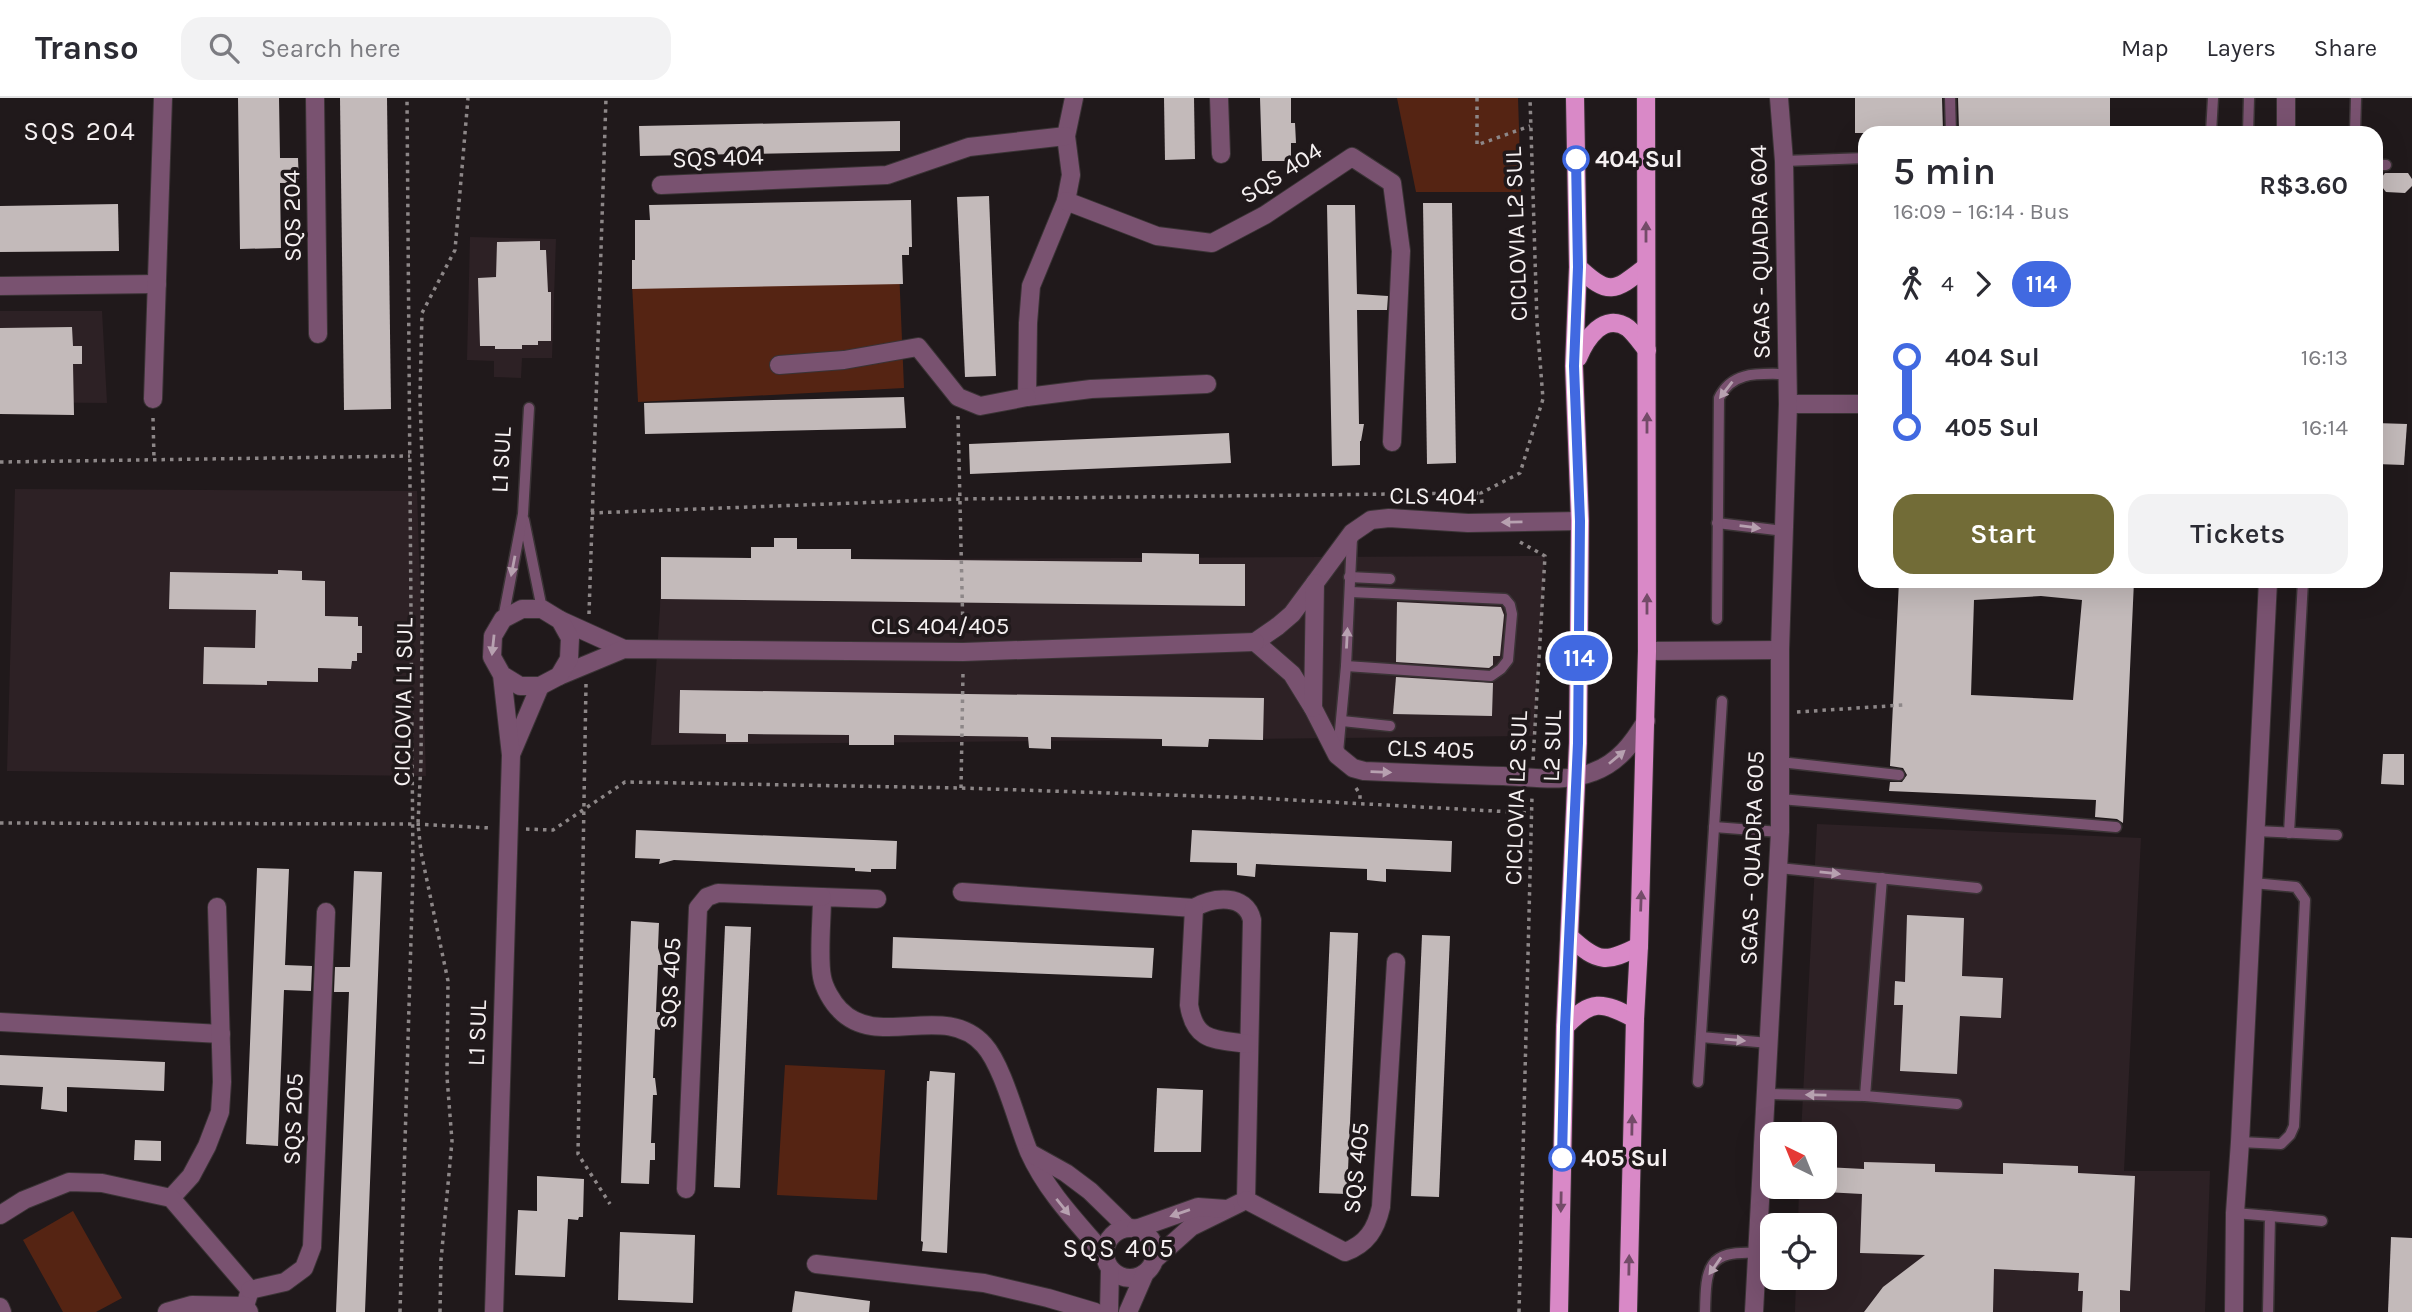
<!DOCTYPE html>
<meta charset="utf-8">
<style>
body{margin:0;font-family:Karla,sans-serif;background:#f2f2f3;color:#2b2b33;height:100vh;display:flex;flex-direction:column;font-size:26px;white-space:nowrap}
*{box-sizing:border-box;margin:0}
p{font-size:23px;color:#7c7c81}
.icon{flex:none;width:38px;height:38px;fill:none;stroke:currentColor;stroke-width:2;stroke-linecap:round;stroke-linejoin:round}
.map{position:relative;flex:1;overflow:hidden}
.sheet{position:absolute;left:1858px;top:28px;width:525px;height:462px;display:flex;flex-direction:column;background:#fff;border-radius:21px;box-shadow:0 7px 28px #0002}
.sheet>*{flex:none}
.badge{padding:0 14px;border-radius:23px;font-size:24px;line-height:46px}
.needle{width:46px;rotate:317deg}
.controls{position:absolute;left:1760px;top:1024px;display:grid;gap:14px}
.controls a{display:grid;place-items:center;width:77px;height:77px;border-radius:14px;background:#fff;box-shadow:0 7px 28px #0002;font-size:35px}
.map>.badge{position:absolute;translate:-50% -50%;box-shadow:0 0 0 4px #fff}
.legs{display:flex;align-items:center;gap:10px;height:77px;padding:0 35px;font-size:23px}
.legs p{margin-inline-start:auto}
.overview{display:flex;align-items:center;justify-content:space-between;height:119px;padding:0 35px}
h1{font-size:38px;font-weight:600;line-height:52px}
.action{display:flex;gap:14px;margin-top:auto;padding:14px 35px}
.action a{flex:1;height:80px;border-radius:21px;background:#726c37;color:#fff;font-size:28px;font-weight:600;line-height:80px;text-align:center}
.action a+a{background:#f2f2f3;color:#2b2b33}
ul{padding:0 35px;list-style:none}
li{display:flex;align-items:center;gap:24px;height:70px;font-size:26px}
li i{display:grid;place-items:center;width:10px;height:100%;margin:0 9px;background:currentColor}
li i::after{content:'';width:18px;height:18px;margin:-9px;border:5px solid;border-radius:50%;background:#fff}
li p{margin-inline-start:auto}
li:first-child i{background:linear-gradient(#0000 50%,currentColor 0)}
li:last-child i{background:linear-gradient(currentColor 50%,#0000 0)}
header{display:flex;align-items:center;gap:42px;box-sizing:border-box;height:98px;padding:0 35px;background:#fff;border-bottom:2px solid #e1e1e2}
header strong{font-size:33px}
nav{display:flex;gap:38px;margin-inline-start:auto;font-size:24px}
.search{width:490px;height:63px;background:#f2f2f3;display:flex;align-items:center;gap:18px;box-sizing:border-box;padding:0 24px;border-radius:21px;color:#7c7c81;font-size:26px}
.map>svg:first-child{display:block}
</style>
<header>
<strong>Transo</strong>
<div class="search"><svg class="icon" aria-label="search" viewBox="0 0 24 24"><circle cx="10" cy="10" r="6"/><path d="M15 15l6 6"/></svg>Search here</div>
<nav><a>Map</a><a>Layers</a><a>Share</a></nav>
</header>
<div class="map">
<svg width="2412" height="1214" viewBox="0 0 2412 1214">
<rect width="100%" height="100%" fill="#20191b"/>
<g fill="#2d2125">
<path d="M 470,139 L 556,141 L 552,260 L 522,260 L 521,280 L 494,279 L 494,263 L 467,262 Z"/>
<path d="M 0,213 L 102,213 L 107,305 L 0,304 Z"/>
<path d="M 15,391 L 417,393 L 426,678 L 7,673 Z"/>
<path d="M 1545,458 L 1534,638 L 651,647 L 660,510 L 661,462 Z"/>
<path d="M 1817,726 L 2141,740 L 2124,1073 L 2210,1073 L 2205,1214 L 1795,1214 L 1796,1180 L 1825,1180 L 1825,1127 L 1798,1127 L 1799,1089 L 1825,1088 L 1825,1036 L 1801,1036 Z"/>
</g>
<g fill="#552413">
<path d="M 1397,0 L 1518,0 L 1521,94 L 1416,94 Z"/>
<path d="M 899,171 L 904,290 L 638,304 L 632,185 Z"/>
<path d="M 785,967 L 885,972 L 877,1102 L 777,1097 Z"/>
<path d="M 73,1113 L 122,1200 L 96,1214 L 63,1214 L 23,1142 Z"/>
</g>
<g fill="#c3baba" fill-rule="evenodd">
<path d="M 238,0 L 279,0 L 280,60 L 298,60 L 299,85 L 280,85 L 281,150 L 240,151 Z"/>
<path d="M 340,0 L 387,0 L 391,311 L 344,312 Z"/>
<path d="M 1164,0 L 1194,0 L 1195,61 L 1165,62 Z"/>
<path d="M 1260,0 L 1291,0 L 1291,25 L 1295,25 L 1296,45 L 1291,45 L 1291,63 L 1262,63 Z"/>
<path d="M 1855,0 L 1942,0 L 1943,33 L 1936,33 L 1936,35 L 1855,35 Z"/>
<path d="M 1958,0 L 2110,0 L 2110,30 L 1959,32 Z"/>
<path d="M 900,23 L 900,53 L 640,58 L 639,28 Z"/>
<path d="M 2385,75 L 2408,75 L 2412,81 L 2412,88 L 2405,95 L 2386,94 L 2378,84 Z"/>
<path d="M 989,98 L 996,278 L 965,279 L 957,99 Z"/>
<path d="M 911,102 L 912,149 L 909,149 L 909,157 L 902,157 L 903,186 L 632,191 L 632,162 L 635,162 L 635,122 L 650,122 L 649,107 Z"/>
<path d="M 1423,105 L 1452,105 L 1456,365 L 1427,366 Z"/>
<path d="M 118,106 L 119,153 L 0,154 L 0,108 Z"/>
<path d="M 1327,107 L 1355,107 L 1357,196 L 1388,198 L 1387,212 L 1357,212 L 1359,326 L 1364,326 L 1361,343 L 1360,343 L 1360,367 L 1332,368 Z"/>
<path d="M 540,143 L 540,152 L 546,152 L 548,194 L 551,194 L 551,243 L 538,243 L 538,247 L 522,247 L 522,251 L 495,251 L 495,248 L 480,248 L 478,180 L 496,179 L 497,144 Z"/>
<path d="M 72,229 L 73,248 L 82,248 L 82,266 L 73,266 L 74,317 L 0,316 L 0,230 Z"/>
<path d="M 904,299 L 906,330 L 645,336 L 644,305 Z"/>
<path d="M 2376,325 L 2407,326 L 2404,367 L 2376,366 Z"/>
<path d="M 1229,335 L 1231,365 L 970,376 L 969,346 Z"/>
<path d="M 774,440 L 797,440 L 797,451 L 851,451 L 851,461 L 1142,464 L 1142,455 L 1199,456 L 1199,466 L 1245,466 L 1245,508 L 661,501 L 661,459 L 751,460 L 751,449 L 774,449 Z"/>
<path d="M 278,472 L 302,473 L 302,482 L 325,483 L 325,518 L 358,519 L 358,528 L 362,528 L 362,555 L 357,555 L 357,563 L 352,563 L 351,571 L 318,570 L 318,584 L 267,583 L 267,587 L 203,586 L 204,549 L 255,550 L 256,512 L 169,511 L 170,474 L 278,476 Z"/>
<path d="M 1899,483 L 2134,483 L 2123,725 L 2117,721 L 2095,719 L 2096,702 L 1889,693 L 1890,684 L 1902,684 L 1907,677 L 1903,670 L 1890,668 ZM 2041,498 L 2082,502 L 2073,602 L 1971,597 L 1974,502 Z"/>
<path d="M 1397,504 L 1501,509 L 1504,517 L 1500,558 L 1493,558 L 1493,567 L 1489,570 L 1396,564 Z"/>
<path d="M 1396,579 L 1493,585 L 1492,618 L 1393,616 Z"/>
<path d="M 680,592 L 1264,600 L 1263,642 L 1209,641 L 1208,649 L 1162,648 L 1162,641 L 1051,639 L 1051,651 L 1029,650 L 1028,639 L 894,637 L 894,647 L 849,647 L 849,637 L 748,636 L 748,644 L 726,644 L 726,636 L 679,635 Z"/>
<path d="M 2383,656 L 2404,656 L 2404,687 L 2381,686 Z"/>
<path d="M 636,732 L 897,743 L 896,771 L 871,771 L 871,774 L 855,773 L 855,770 L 674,762 L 659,766 L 660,761 L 635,760 Z"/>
<path d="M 1192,732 L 1452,743 L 1451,774 L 1386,771 L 1386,784 L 1367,782 L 1367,771 L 1256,766 L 1255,779 L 1237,777 L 1237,765 L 1190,764 Z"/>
<path d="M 257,770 L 289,771 L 285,867 L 312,868 L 311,893 L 284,892 L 278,1048 L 246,1046 Z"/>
<path d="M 354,773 L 382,774 L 365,1214 L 336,1214 L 349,894 L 334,894 L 335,869 L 350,869 Z"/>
<path d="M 1907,817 L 1964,820 L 1962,878 L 2003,880 L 2001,920 L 1960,918 L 1957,976 L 1900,973 L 1903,907 L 1894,907 L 1895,883 L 1905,884 Z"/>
<path d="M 631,823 L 659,825 L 658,850 L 663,867 L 658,867 L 656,914 L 660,914 L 660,932 L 655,931 L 653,980 L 655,980 L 657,997 L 653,997 L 651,1045 L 655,1045 L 655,1062 L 650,1062 L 649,1086 L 621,1085 Z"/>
<path d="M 725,828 L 751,829 L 740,1090 L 714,1089 Z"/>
<path d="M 1330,834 L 1358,835 L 1347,1096 L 1319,1095 Z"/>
<path d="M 1422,837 L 1450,838 L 1439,1099 L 1411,1098 Z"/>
<path d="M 893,839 L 1154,850 L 1152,880 L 892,870 Z"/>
<path d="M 0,957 L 165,964 L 164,993 L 67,989 L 67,1014 L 41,1011 L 43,989 L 0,987 Z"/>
<path d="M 930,973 L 955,975 L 947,1155 L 922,1153 L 923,1144 L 921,1143 L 927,983 L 929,983 Z"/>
<path d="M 1157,990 L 1203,992 L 1201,1054 L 1154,1054 Z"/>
<path d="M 135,1042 L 161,1043 L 161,1063 L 134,1062 Z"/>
<path d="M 1864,1064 L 1935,1066 L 1935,1074 L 2003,1076 L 2003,1065 L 2078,1068 L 2078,1075 L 2135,1078 L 2130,1193 L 2120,1192 L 2120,1214 L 2082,1214 L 2083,1193 L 2078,1193 L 2079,1175 L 1994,1171 L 1993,1214 L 1864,1214 L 1883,1189 L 1925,1157 L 1860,1155 L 1862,1096 L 1825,1094 L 1825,1069 L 1864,1071 Z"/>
<path d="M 537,1078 L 584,1081 L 583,1119 L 579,1119 L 578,1122 L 568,1121 L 565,1179 L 515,1177 L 518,1112 L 537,1113 Z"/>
<path d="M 620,1134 L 695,1137 L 693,1205 L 618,1202 Z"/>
<path d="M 2391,1139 L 2412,1140 L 2412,1214 L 2388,1214 Z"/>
<path d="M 795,1193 L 870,1203 L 869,1214 L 792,1214 Z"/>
</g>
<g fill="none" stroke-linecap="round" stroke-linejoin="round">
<g stroke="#3a3335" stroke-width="13">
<g id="service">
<path d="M 1950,0 L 1951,35"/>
<path d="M 2211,35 L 2213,0"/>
<path d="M 2248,35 L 2249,0"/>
<path d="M 2355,35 L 2356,0"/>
<path d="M 1784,63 L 1866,60"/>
<path d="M 2376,67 L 2386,67"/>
<path d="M 524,422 L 542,511"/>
<path d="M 1717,425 L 1784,433"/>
<path d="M 1349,479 L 1390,481"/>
<path d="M 503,521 L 523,416 L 529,310"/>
<path d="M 1717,521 L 1719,300 C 1732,272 1761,276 1787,276"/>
<path d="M 1346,568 L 1491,578 L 1501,571 L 1508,562 L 1512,516 L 1510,507 L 1505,501 L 1350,494"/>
<path d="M 1342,623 L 1390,628"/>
<path d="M 1338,654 L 1346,568 L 1352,440"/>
<path d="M 1780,664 L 1899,677"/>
<path d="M 1780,701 L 2116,729"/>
<path d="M 1714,729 L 1780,734"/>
<path d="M 2256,733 L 2337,737"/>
<path d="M 2289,735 L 2303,483"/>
<path d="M 1779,770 L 1977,790"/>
<path d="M 1701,939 L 1769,945"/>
<path d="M 1698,984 L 1722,603"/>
<path d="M 1766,996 L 1865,998 L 1957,1006"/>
<path d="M 1865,998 L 1882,780"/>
<path d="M 2240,1044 L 2281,1046 L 2290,1037 L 2294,1028 L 2305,802 L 2296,789 L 2253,785"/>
<path d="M 2235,1115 L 2270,1118 L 2268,1214"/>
<path d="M 2270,1118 L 2322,1123"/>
<path d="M 1705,1214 C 1706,1169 1707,1152 1757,1155"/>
</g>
</g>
<g stroke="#3a3335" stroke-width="20">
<g id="minor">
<path d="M 315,0 L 318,236"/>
<path d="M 1074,0 L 1066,38 L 1071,77 L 1066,103 L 1031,188 L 1028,225 L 1027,299 L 1091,291 L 1207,286"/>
<path d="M 1219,0 L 1221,56"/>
<path d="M 661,87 L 887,77 L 969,49 L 1066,38"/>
<path d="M 1066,103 L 1157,138 L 1212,145 L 1265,117 L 1352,59 L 1392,85 L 1401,153 L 1392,344"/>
<path d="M 0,188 L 157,186"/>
<path d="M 779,267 L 844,262 L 918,249 L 958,299 L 980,308 L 1027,299"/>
<path d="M 153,301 L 163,0"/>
<path d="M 962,794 L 1194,810 C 1213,799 1246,795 1252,822 L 1246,1102 L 1191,1129 L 1154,1162"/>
<path d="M 877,801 L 822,799 C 822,822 818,859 822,879 C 824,890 832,904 840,912 C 878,952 945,903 984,947 C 1003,968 1017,1025 1029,1054 C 1047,1094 1077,1124 1105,1157"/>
<path d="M 1194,810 L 1189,907 C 1195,945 1216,941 1248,946"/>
<path d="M 0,924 L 221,936"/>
<path d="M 1030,1055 L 1066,1075 L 1090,1093 L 1128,1130"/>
<path d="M 686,1091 L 698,810 L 707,799 L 718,795 L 822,799"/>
<path d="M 171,1100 L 191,1078 L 207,1048 L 220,1014 L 222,984 L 217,809"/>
<path d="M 1246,1102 L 1345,1154 C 1367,1146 1376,1131 1381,1109 L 1396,864"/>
<path d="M 0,1117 L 24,1102 L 69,1084 L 102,1085 L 171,1100 L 250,1192 L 245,1208 L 249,1214"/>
<circle cx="1130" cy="1155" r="25"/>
<path d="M 1136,1131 L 1198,1109 L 1226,1111"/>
<path d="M 816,1166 L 984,1185 L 1048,1200 L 1095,1214"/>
<path d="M 250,1192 L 285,1184 L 304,1170 L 312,1149 L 326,814"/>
<path d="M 0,1209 L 2,1214"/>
<path d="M 167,1214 L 192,1207 L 245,1208"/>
<path d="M 1109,1214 L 1110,1171"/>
<path d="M 1128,1214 L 1145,1175"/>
</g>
</g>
<g stroke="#3a3335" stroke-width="20">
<g id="tertiary">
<path d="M 2286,35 L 2286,0"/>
<path d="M 1788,306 L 1866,306"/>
<path d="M 560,522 L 624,551"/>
<path d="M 1255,544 L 1292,576 L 1313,610 L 1337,657 L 1353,670 L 1364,673 C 1410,675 1457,677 1503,678 C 1532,679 1566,685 1593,674 C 1618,665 1633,645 1646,623"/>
<path d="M 1255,544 L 1278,528 L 1292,516 L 1352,435 L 1371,422 L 1389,420 L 1468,425 L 1580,423"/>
<path d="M 1647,553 L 1780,552"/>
<path d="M 559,578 L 624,551 L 963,554 L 1255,544"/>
<path d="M 1313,610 L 1315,485"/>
<path d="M 512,654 L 540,588"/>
<path d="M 494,1214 L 511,657 L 502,577 L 492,559 L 493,538 L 503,521 L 522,511 L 542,511 L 560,522 L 570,540 L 569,561 L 559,578 L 540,588 L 520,588 L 502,577"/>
<path d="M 1754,1214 L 1780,734 L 1780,552 L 1788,306 L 1784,63 L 1779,0"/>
<path d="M 2234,1214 L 2235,1115 L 2240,1044 L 2268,483"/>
</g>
</g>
<g stroke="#3a3335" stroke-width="20">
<g id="primary">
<path d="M 1578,169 C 1609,199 1615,193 1646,169"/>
<path d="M 1578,260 C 1586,241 1604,213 1628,230 C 1635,236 1641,245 1647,252"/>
<path d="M 1571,840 C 1598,865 1607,865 1639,848"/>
<path d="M 1565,929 C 1591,901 1602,903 1635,921"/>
<path d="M 1559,1214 L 1565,929 L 1578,645 L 1580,423 L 1574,268 L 1578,169 L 1575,0"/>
<path d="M 1628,1214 L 1635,921 L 1639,848 L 1647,553 L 1646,0"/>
</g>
</g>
<g stroke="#8d8788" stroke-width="3.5" stroke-dasharray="3.5 5" stroke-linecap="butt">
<path d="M 1477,0 L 1477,47 L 1530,28"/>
<path d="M 958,318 L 963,535"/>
<path d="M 153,320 L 154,361"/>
<path d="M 0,364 L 410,358"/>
<path d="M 1482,405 L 1481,395 L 1520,375 L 1543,301 L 1537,224 L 1530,0"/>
<path d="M 591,415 L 960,401 L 1481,395"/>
<path d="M 1520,444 L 1545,458 L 1533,663"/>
<path d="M 589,516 L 606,0"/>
<path d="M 586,586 L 578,1056 L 610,1106"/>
<path d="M 1797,614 L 1903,607"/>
<path d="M 961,690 L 963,574"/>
<path d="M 1356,690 L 1360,696 L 1360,705"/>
<path d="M 0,725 L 413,726 L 491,730"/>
<path d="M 526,731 L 553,732 L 625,684 L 961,690 L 1257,700 L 1531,715"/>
<path d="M 400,1214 L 413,773 L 407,0"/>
<path d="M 440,1214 L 441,1162 L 452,1043 L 447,979 L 448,883 L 421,754 L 418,726 L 421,663 L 423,392 L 420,299 L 422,215 L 455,152 L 468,0"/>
<path d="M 1519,1214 L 1532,698"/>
</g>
<use href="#service" stroke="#795270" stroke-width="10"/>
<use href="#minor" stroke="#795270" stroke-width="18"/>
<use href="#tertiary" stroke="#795270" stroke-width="18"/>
<use href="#primary" stroke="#d989c7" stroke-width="18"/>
</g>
<defs><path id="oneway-solid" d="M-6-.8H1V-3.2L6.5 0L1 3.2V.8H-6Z" transform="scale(1.75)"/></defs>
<g fill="#734b68">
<use href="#oneway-solid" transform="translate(1646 134) rotate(-90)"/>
<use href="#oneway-solid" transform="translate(1647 325) rotate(-90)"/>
<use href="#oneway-solid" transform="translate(1647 506) rotate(-90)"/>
<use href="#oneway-solid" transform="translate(1641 803) rotate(-88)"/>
<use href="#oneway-solid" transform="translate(1632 1027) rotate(-89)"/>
<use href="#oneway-solid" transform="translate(1561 1104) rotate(91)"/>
<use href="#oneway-solid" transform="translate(1629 1167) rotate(-89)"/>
</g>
<g fill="#b7a1b0">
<use href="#oneway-solid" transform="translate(1726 292) rotate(128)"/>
<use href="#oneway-solid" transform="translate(1512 424) rotate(179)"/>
<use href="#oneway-solid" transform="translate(1750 429) rotate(7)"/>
<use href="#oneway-solid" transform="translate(513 468) rotate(101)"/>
<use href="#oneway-solid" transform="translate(1347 540) rotate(-87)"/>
<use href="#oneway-solid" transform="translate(493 547) rotate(96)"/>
<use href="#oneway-solid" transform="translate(1617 659) rotate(-40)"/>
<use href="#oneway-solid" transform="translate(1381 674) rotate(2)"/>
<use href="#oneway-solid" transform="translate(1830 775) rotate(6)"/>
<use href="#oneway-solid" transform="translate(1735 942) rotate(5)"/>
<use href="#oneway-solid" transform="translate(1816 997) rotate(-179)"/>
<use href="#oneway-solid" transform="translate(1063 1109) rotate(51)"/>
<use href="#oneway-solid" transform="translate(1180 1115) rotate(161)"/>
<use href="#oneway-solid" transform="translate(1715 1168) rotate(125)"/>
</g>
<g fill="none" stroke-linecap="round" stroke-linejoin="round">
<g stroke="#fff" stroke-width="16">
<path id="line-1" d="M 1562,1060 L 1565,929 L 1578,645 L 1580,423 L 1574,268 L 1578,169 L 1576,61"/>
</g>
<use href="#line-1" stroke="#4169e1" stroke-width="10"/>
</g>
<g fill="#fff" stroke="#4169e1" stroke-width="3.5">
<circle cx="1576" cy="61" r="12"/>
<circle cx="1562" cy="1060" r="12"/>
</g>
<g text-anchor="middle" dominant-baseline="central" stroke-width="7" stroke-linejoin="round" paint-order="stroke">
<g font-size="24" fill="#f5f0f1" stroke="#20191b">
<text transform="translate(718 60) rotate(-2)">SQS 404</text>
<text transform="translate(1281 75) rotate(-33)">SQS 404</text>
<text transform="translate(292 118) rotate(-91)">SQS 204</text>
<text transform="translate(1516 136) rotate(-92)">CICLOVIA L2 SUL</text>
<text transform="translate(1760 154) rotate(-91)">SGAS - QUADRA 604</text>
<text transform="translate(501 362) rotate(-87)">L1 SUL</text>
<text transform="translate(1433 398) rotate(1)">CLS 404</text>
<text x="940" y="528">CLS 404/405</text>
<text transform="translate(403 604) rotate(-89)">CICLOVIA L1 SUL</text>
<text transform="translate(1552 648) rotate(-88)">L2 SUL</text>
<text transform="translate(1431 651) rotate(2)">CLS 405</text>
<text transform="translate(1516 700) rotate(-88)">CICLOVIA L2 SUL</text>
<text transform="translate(1752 760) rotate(-88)">SGAS - QUADRA 605</text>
<text transform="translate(670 885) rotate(-87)">SQS 405</text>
<text transform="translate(477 935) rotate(-88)">L1 SUL</text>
<text transform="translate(293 1021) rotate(-88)">SQS 205</text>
<text transform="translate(1356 1070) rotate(-84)">SQS 405</text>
</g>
<g font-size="24" font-weight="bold" fill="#f5f0f1" stroke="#20191b" text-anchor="start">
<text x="1595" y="61">404 Sul</text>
<text x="1581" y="1060">405 Sul</text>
</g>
<g font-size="26" letter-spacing="2" fill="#f5f0f1" stroke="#20191b">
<text x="80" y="33">SQS 204</text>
<text x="1119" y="1150">SQS 405</text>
</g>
</g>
</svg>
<div class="controls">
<a><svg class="needle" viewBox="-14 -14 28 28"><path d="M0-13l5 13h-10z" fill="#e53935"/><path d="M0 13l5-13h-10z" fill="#7c7c81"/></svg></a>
<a><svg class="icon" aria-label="locate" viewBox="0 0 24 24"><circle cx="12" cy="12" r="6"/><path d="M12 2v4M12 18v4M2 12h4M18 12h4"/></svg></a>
</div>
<b class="badge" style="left:1579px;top:560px;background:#4169e1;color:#fff">114</b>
<section class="sheet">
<div class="overview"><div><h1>5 min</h1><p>16:09 – 16:14 · Bus</p></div><b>R$3.60</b></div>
<div class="legs"><svg class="icon" aria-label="walk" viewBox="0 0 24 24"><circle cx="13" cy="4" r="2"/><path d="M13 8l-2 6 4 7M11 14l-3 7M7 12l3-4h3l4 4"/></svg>4<svg class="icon" aria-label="forward" viewBox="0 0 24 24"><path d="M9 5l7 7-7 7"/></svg><b class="badge" style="background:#4169e1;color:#fff">114</b></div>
<ul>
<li><i style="color:#4169e1"></i><b>404 Sul</b><p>16:13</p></li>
<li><i style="color:#4169e1"></i><b>405 Sul</b><p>16:14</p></li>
</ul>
<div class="action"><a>Start</a><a>Tickets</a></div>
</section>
</div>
